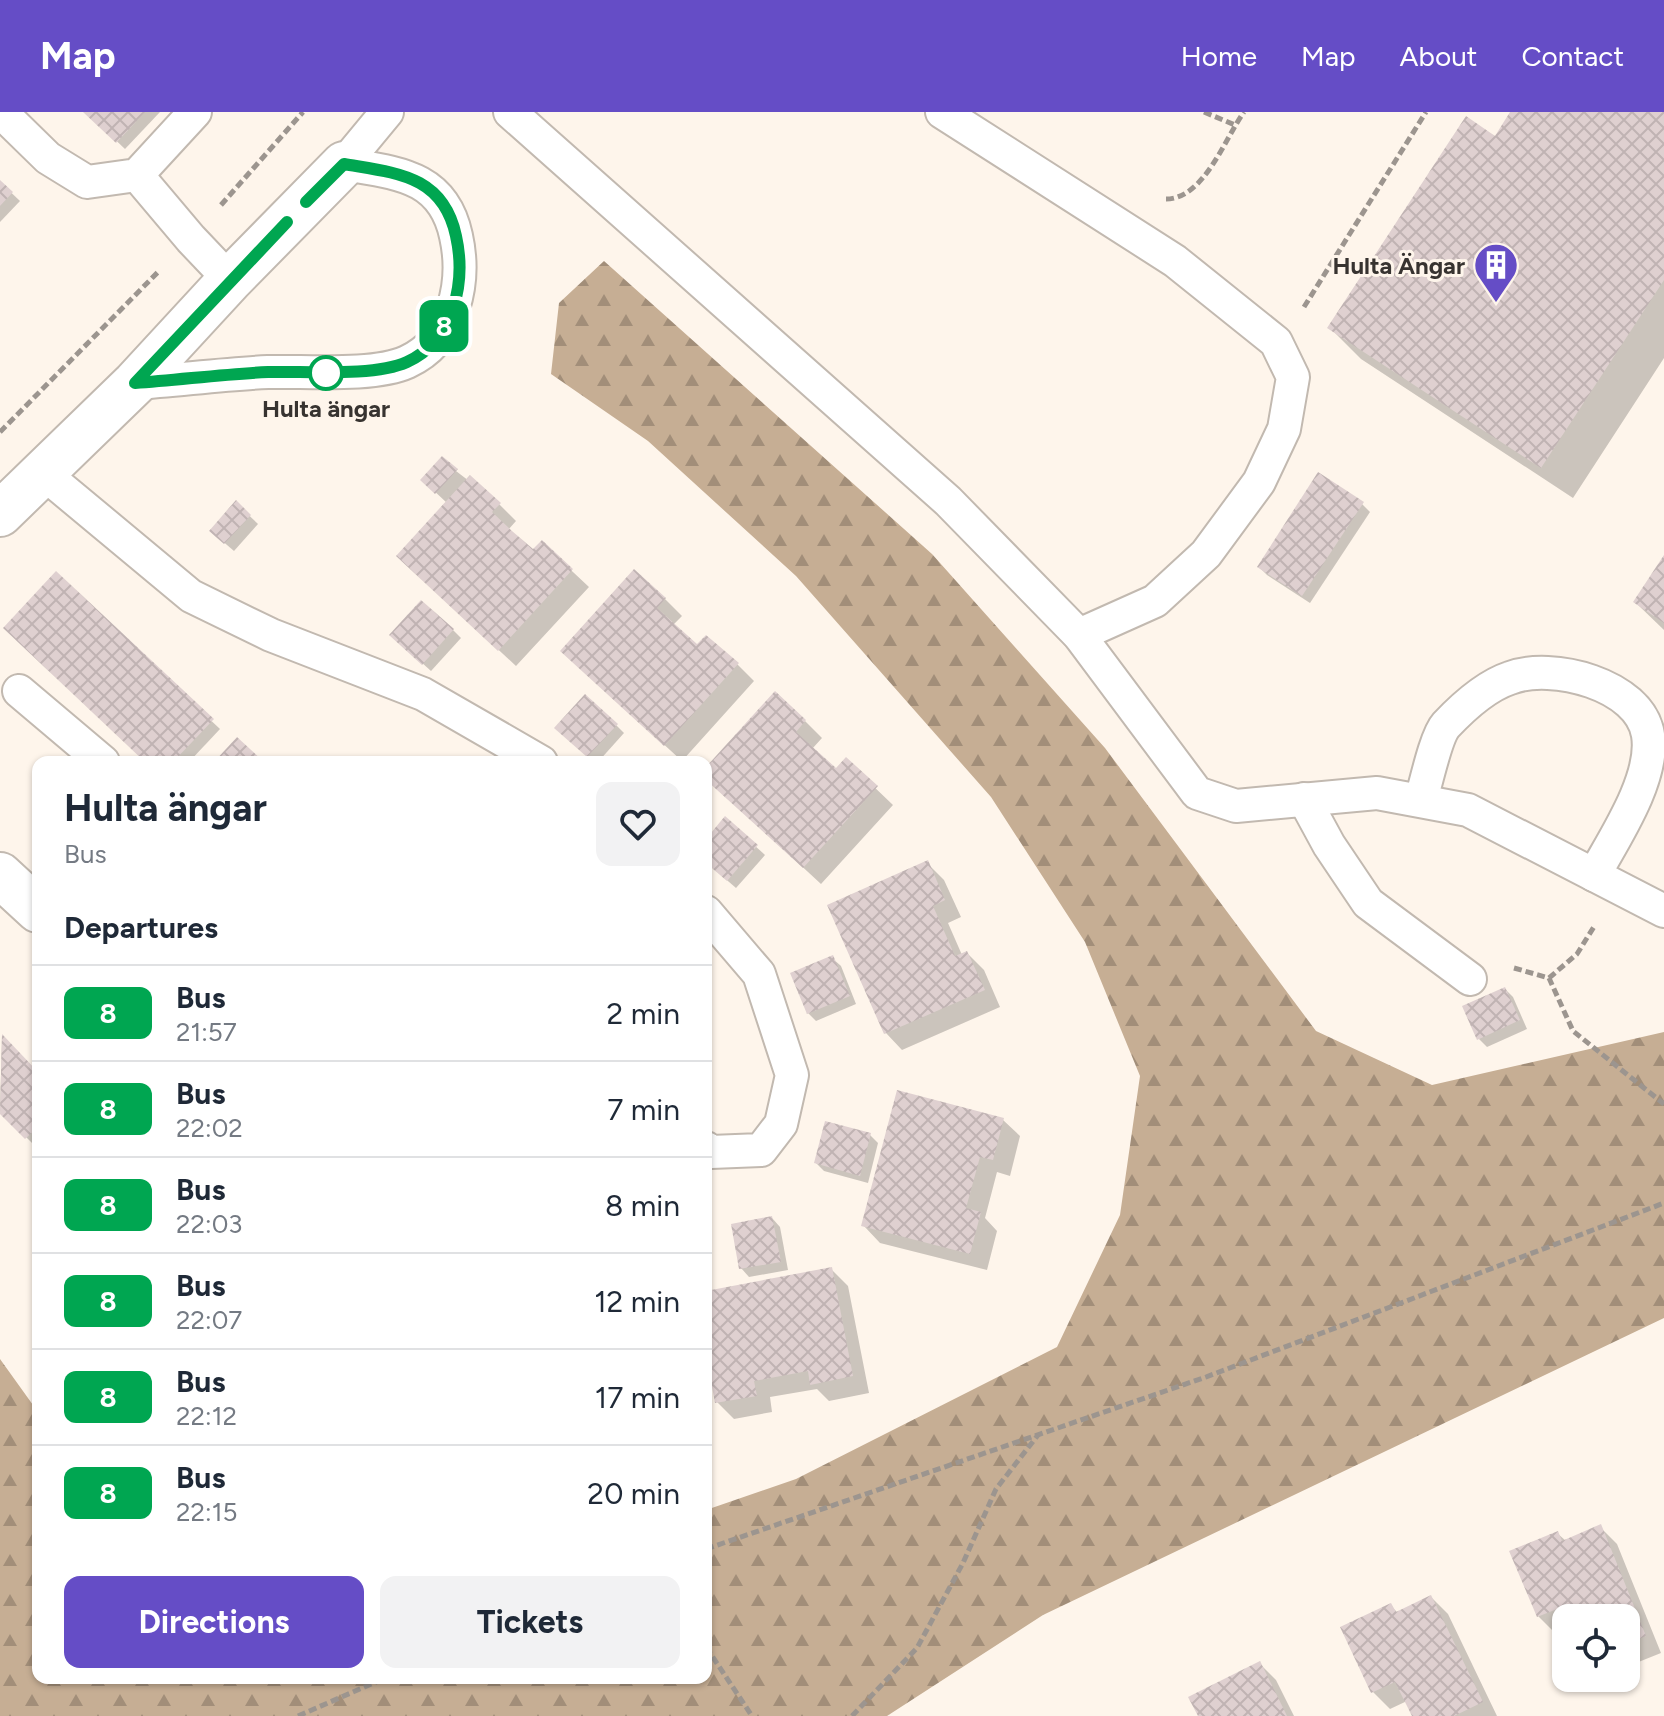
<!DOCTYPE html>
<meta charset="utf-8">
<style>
body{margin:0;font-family:Figtree,sans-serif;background:#f2f2f3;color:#1f2937;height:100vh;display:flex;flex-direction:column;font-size:30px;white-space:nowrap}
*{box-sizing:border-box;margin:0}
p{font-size:26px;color:#747a83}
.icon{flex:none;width:44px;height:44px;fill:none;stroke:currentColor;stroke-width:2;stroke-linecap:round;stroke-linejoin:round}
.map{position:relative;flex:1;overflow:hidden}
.details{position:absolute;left:32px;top:644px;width:680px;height:928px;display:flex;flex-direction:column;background:#fff;border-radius:16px;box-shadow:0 2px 6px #0004}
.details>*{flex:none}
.badge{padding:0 16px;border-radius:12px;font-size:28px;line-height:52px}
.fabs{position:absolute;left:1552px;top:1492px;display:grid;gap:16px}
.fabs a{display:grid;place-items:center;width:88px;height:88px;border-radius:16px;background:#fff;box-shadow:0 2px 6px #0004;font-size:40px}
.map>.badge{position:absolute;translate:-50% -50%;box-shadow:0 0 0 4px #fff}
h2{padding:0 32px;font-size:30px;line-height:72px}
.round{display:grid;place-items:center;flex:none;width:84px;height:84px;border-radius:16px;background:#f2f2f3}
.overview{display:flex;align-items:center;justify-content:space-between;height:136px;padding:0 32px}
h1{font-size:38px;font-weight:700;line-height:60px}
.action{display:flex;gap:16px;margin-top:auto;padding:16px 32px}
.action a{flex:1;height:92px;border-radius:16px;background:#654dc6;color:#fff;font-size:32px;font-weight:700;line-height:92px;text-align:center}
.action a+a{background:#f2f2f3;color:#1f2937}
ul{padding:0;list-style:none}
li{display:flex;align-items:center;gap:24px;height:96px;padding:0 32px;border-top:2px solid #e0e1e3}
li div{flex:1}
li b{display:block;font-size:30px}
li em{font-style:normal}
li .badge{min-width:88px;font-weight:700;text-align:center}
header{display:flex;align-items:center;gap:48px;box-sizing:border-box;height:112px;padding:0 40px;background:#654dc6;color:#fff}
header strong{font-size:38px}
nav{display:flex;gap:44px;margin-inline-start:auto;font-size:28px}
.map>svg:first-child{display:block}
</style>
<header>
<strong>Map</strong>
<nav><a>Home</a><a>Map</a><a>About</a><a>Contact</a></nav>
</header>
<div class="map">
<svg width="1664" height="1604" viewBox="0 0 1664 1604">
<defs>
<pattern id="forest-firs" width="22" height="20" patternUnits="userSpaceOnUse" patternTransform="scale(2)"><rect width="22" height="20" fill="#c6ae94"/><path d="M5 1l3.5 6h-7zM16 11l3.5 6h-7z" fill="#a28e79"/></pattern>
<pattern id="building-cross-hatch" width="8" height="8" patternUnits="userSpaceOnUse" patternTransform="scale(2)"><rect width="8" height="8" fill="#dfd0d0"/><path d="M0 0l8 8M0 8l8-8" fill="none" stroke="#c0b3b3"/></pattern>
</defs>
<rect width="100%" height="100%" fill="#fef5eb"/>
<path fill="url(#forest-firs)" d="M 604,149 L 932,442 L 1105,636 L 1316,919 L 1432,973 L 1664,920 L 1664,1206 L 1043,1503 L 887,1604 L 0,1604 L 0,1247 L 38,1300 L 38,1566 L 706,1566 L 706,1398 L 796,1367 L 1057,1235 L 1120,1103 L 1140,964 L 1085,830 L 991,685 L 796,464 L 648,329 L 551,262 L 559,191 Z"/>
<g fill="#0003">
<path d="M 86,0 L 160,0 L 125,37 Z"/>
<path d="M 1513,0 L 1664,0 L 1664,246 L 1573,386 L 1361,247 L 1330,216 L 1496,26 Z"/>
<path d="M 0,70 L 20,89 L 0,110 Z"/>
<path d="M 456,359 L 499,392 L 516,409 L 508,418 L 533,440 L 542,431 L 589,475 L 516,554 L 415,460 L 447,391 L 431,376 Z"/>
<path d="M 236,391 L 258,412 L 234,439 L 220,427 Z"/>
<path d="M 1362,392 L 1370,400 L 1310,491 L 1267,463 L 1259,455 Z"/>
<path d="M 1664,446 L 1664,518 L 1635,490 Z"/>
<path d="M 56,462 L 220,617 L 189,650 L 148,650 Z"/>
<path d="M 665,487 L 682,504 L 673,513 L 698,535 L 737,552 L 754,569 L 682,649 L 579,555 Z"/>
<path d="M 453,518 L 461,526 L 431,559 L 400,531 Z"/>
<path d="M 805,609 L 822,626 L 812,637 L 836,659 L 846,648 L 893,693 L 821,772 L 706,666 L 706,658 Z"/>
<path d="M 616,613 L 624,621 L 598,650 L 594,650 L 565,624 Z"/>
<path d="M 725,707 L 765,743 L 736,776 L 706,750 L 706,730 Z"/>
<path d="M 927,751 L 944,768 L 961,805 L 948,811 L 962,843 L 967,841 L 984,858 L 1000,895 L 902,938 L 886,921 Z"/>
<path d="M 832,846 L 841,854 L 856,892 L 816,909 L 808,901 Z"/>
<path d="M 1505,877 L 1513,885 L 1527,917 L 1487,935 L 1479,927 Z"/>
<path d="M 2,925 L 38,962 L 38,1037 L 0,999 Z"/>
<path d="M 1003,1008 L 1020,1024 L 1010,1064 L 997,1060 L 985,1106 L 997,1119 L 987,1158 L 880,1131 L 864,1114 Z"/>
<path d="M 870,1023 L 878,1031 L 868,1071 L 824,1059 L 816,1051 Z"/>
<path d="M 772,1106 L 780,1115 L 788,1158 L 749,1165 L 741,1156 Z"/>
<path d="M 831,1157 L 848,1174 L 869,1281 L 829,1289 L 817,1277 L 770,1285 L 772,1300 L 734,1307 L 717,1290 L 706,1231 L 706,1181 Z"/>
<path d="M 1600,1415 L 1617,1432 L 1661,1541 L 1626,1555 L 1626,1506 L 1566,1506 L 1566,1517 L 1555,1521 L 1538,1504 L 1557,1421 L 1566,1429 Z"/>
<path d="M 1431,1485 L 1448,1502 L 1497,1604 L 1414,1604 L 1407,1589 L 1390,1597 L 1373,1580 L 1391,1494 L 1398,1501 Z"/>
<path d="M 1259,1551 L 1276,1568 L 1294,1604 L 1200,1604 Z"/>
</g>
<g fill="url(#building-cross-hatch)">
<path d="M 83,0 L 145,0 L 116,31 Z"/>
<path d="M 1510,0 L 1664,0 L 1664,168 L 1541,356 L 1327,216 L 1466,4 L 1495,24 Z"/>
<path d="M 0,68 L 13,80 L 0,94 Z"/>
<path d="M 442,344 L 458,357 L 435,382 L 420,368 Z"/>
<path d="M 1318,360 L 1364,390 L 1302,484 L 1257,455 Z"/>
<path d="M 470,363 L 501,391 L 492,400 L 512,419 L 533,437 L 542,428 L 573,457 L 498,539 L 396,444 Z"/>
<path d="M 236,388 L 251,403 L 224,432 L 209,419 Z"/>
<path d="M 1664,443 L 1664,511 L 1633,490 Z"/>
<path d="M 634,457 L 666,486 L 657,496 L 697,532 L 706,523 L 739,551 L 664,634 L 560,539 Z"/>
<path d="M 56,459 L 214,607 L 173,650 L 145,650 L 3,516 Z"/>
<path d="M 421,488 L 454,517 L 422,553 L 389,523 Z"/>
<path d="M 775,579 L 806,608 L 796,620 L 836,656 L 846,645 L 878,674 L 803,756 L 706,668 L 706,655 Z"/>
<path d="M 585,582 L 618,612 L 587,645 L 554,616 Z"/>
<path d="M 237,625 L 264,650 L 214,650 Z"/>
<path d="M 725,704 L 758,733 L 727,769 L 706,751 L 706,727 Z"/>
<path d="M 928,748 L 945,788 L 933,794 L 955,844 L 967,839 L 985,878 L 884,922 L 827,793 Z"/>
<path d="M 833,843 L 850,884 L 807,902 L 790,861 Z"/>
<path d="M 1505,875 L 1520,908 L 1477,928 L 1462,894 Z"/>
<path d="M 2,922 L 38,960 L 38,1015 L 25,1027 L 0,1002 Z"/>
<path d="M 897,978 L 1004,1006 L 993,1048 L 980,1045 L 966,1096 L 981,1100 L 970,1142 L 861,1114 Z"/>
<path d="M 825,1009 L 871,1021 L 860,1064 L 814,1051 Z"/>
<path d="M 772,1104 L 781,1150 L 739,1157 L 731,1112 Z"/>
<path d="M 832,1155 L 853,1264 L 810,1273 L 808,1259 L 754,1269 L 757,1284 L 715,1291 L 706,1242 L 706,1179 Z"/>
<path d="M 1601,1412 L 1646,1524 L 1626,1532 L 1626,1506 L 1566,1506 L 1566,1518 L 1557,1497 L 1537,1505 L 1509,1439 L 1558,1419 L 1562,1429 Z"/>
<path d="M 1431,1483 L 1483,1590 L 1454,1604 L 1412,1604 L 1395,1570 L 1371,1581 L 1340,1515 L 1391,1491 L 1396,1500 Z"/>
<path d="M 1260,1549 L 1287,1604 L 1198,1604 L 1188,1585 Z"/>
</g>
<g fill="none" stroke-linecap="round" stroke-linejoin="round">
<g stroke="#c2b9b0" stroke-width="36">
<g id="service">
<path d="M 1,0 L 48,46 L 87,70 L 137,63 L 195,0"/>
<path d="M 510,0 L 948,389 L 1079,523 L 1197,681 L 1236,694 L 1377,681 L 1468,698 L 1664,799"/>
<path d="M 942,0 L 1175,149 L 1276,230 L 1293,265 L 1284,317 L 1259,370 L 1206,442 L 1155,489 L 1079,523"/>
<path d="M 137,63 L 191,127 L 230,168"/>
<path d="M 135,271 C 179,268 224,262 268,260 C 306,259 374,265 407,250 C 455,228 466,169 456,124 C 443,63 396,61 344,52 L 387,0"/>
<path d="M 42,360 L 191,484 L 271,523 L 423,582 L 541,650"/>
<path d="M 19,579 L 103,650"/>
<path d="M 1304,687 L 1329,733 L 1368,791 L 1470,867"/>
<path d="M 1421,688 C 1426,671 1436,624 1446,613 C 1463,595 1486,574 1510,566 C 1551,550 1640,572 1648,623 C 1655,666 1614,727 1594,763"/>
<path d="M 706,800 L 759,862 L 792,963 L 781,1012 L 761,1038 L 711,1040 L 706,1036"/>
</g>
</g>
<g stroke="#c2b9b0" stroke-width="48">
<g id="minor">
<path d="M 0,402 L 135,271 L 230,168 L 344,52"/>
<path d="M 0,763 L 38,798"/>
</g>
</g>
<g stroke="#9c958f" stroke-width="5" stroke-dasharray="8 4" stroke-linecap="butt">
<path d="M 1204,0 L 1235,13"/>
<path d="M 1166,87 C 1204,87 1225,26 1244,0"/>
<path d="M 221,93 L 303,0"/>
<path d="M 1304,195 L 1426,0"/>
<path d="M 0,320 L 159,159"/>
<path d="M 1514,856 L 1549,866 L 1573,919 L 1664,992"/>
<path d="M 1549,866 L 1577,842 L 1595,813"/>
<path d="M 706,1437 L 1206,1265 L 1664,1091"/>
<path d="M 706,1535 L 752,1604"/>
<path d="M 298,1604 L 385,1566"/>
<path d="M 852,1604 L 917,1536 L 963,1451 L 996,1377 L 1038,1323"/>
</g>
<use href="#service" stroke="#fff" stroke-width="32"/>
<use href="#minor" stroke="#fff" stroke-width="44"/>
</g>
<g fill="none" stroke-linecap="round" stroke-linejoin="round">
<g stroke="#fff" stroke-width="18">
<path id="line" d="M 287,110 L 135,271 C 179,268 224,262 268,260 C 305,259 374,265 407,250 C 455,228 466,169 456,124 C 443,63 396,61 344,52 L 306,90"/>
</g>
<use href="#line" stroke="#00a651" stroke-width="12"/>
</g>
<defs>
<g id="building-pin" transform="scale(2.3)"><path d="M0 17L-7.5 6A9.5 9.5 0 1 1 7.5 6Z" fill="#654dc6" stroke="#fef5eb"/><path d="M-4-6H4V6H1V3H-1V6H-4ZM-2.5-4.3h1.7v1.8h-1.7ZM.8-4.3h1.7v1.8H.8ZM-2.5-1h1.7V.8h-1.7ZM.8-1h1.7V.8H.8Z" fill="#fff"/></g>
</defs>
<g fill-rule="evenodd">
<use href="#building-pin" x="1496" y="153"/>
</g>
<circle fill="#fff" stroke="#00a651" stroke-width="4" cx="326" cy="261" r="16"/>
<g text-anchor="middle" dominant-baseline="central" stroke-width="6" stroke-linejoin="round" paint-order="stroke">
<g font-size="24" font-weight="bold" fill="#373330" stroke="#fef5eb" text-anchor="end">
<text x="1465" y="153">Hulta Ängar</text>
</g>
<g font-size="24" font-weight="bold" fill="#373330" stroke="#fef5eb">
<text x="326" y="296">Hulta ängar</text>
</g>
</g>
</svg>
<div class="fabs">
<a><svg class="icon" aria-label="locate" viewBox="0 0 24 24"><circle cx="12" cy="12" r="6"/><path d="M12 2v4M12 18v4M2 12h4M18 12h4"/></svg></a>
</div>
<b class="badge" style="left:444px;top:214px;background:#00a651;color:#fff">8</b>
<section class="details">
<div class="overview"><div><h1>Hulta ängar</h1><p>Bus</p></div><a class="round"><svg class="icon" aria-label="heart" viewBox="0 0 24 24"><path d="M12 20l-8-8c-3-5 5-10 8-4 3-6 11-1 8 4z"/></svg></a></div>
<h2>Departures</h2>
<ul>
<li><span class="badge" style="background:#00a651;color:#fff">8</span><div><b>Bus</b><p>21:57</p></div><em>2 min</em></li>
<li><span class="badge" style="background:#00a651;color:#fff">8</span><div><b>Bus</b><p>22:02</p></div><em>7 min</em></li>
<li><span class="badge" style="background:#00a651;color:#fff">8</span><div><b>Bus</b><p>22:03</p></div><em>8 min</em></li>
<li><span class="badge" style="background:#00a651;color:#fff">8</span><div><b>Bus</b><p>22:07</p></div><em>12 min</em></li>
<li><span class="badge" style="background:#00a651;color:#fff">8</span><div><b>Bus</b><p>22:12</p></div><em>17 min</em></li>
<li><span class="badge" style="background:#00a651;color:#fff">8</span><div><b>Bus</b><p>22:15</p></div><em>20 min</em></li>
</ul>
<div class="action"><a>Directions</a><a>Tickets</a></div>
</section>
</div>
